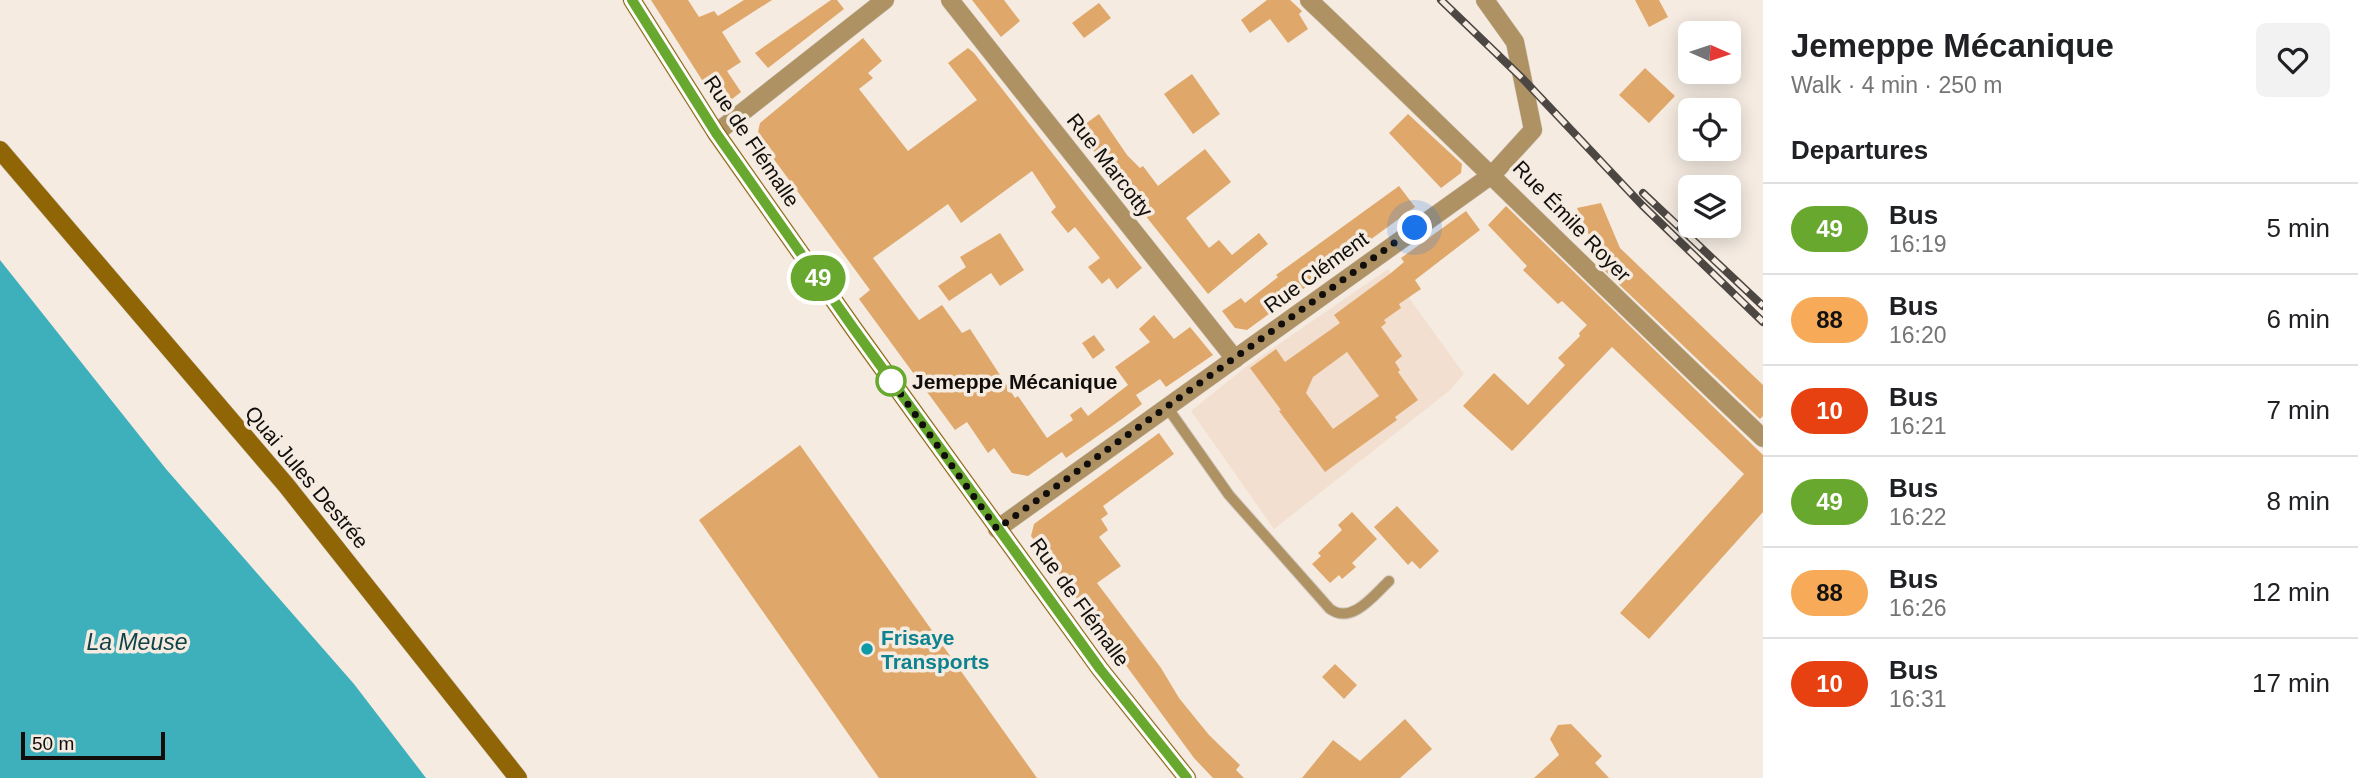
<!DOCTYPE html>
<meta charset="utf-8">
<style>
body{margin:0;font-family:Arial,sans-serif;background:#f2f2f2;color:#202124;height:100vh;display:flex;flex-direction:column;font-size:26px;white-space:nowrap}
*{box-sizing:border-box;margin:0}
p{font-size:23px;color:#757577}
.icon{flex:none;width:38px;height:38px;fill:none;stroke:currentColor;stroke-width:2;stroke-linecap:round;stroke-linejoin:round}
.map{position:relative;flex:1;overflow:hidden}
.drawer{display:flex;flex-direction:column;background:#fff;width:595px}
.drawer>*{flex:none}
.badge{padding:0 14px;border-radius:23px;font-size:24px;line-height:46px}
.needle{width:46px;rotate:93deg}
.buttons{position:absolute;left:1678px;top:21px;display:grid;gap:14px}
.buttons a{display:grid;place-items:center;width:63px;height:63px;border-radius:10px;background:#fff;box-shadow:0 4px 18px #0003;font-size:35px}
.scale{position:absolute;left:21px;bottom:18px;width:144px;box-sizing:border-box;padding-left:7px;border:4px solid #110e0b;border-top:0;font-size:19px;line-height:24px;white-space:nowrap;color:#110e0b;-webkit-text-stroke:5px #f5ebe1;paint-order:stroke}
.you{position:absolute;width:35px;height:35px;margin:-18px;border:5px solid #fff;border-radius:50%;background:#1a73e8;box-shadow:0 0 0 10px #1a73e833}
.map>.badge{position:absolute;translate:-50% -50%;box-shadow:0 0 0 4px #fff}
h2{padding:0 28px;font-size:26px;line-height:63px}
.round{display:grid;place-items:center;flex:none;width:74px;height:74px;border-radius:10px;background:#f2f2f2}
.headline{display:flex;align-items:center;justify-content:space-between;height:119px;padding:0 28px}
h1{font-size:33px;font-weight:800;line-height:52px}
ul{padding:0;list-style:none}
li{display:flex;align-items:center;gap:21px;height:91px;padding:0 28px;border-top:2px solid #e0e0e0}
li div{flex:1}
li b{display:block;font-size:26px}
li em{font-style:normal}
li .badge{min-width:77px;font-weight:700;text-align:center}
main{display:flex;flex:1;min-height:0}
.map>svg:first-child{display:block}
</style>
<main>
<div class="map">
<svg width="1763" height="778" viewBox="0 0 1763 778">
<rect width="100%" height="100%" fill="#f5ebe1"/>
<path fill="#f2dfcf" d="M 1388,269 L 1464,374 L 1449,391 L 1274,529 L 1191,411 L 1247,366 Z"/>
<path fill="#3eb0bb" d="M 0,260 L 166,469 L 354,684 L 426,778 L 0,778 Z"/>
<g fill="#dfa86a" fill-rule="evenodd">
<path d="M 651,0 L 688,0 L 699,17 L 714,11 L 718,16 L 744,0 L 772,0 L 722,32 L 741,62 L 727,71 L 741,92 L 727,103 L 716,102 Z"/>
<path d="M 831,0 L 837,0 L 844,9 L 768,68 L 755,53 Z"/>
<path d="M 972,0 L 1004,0 L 1020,21 L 1001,37 Z"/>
<path d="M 1267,0 L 1290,0 L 1302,11 L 1299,14 L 1308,29 L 1288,43 L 1270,19 L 1250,33 L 1241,20 Z"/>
<path d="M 1635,0 L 1659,0 L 1668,17 L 1649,27 Z"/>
<path d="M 1099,3 L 1111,18 L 1084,38 L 1072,23 Z"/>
<path d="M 863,38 L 882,61 L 868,73 L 873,78 L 859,89 L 908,151 L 977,100 L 948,63 L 968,48 L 974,53 L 1142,268 L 1117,289 L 1109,278 L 1102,284 L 1088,267 L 1100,258 L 1075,227 L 1068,233 L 1051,212 L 1056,207 L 1032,171 L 961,223 L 948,204 L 873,258 L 919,320 L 942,305 L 962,333 L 970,329 L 1015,398 L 1018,396 L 1047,438 L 1073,420 L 1070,415 L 1081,407 L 1088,416 L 1128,385 L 1115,367 L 1150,342 L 1139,329 L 1154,315 L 1174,339 L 1190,327 L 1213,355 L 1166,387 L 1160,379 L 1136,395 L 1142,404 L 1122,419 L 1066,458 L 1062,452 L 1028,476 L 1012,473 L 994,448 L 988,453 L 967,422 L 955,430 L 859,299 L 870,290 L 770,154 L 773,152 L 758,132 L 760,123 Z"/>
<path d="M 1645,68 L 1675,96 L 1649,123 L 1619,95 Z"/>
<path d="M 1192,74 L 1220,114 L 1193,134 L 1164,94 Z"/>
<path d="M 1099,114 L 1127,155 L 1140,168 L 1143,166 L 1158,186 L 1205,149 L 1231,182 L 1186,218 L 1209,248 L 1219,240 L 1232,255 L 1259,233 L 1268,244 L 1208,294 L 1077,130 Z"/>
<path d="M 1408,114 L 1462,164 L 1461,173 L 1441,188 L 1389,133 Z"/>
<path d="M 1399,186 L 1415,207 L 1247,330 L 1235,328 L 1222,311 L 1241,298 L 1245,303 L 1278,277 L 1276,275 Z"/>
<path d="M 1601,203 L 1620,248 L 1763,385 L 1763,416 L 1760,419 L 1605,271 L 1577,208 Z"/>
<path d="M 1506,206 L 1763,455 L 1763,512 L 1649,639 L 1620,613 L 1744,474 L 1612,347 L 1512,451 L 1463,406 L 1494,373 L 1528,405 L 1565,365 L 1558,358 L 1580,336 L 1579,333 L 1587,325 L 1562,301 L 1558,304 L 1523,270 L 1527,266 L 1488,225 Z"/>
<path d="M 1466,211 L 1480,230 L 1415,280 L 1421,289 L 1399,304 L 1401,308 L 1384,320 L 1386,323 L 1381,327 L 1402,356 L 1395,362 L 1400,370 L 1398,372 L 1418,400 L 1395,417 L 1397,420 L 1325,472 L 1279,411 L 1281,410 L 1250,368 L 1276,349 L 1285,362 L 1340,323 L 1334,315 L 1391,273 L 1404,262 L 1401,258 ZM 1347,352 L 1379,396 L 1333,429 L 1306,393 L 1313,377 Z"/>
<path d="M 1000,233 L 1024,270 L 1000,286 L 991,273 L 949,301 L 938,286 L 966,267 L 960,257 Z"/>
<path d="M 1094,335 L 1105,350 L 1093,359 L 1082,343 Z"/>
<path d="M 1159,433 L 1174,454 L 1103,506 L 1108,514 L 1101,519 L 1108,530 L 1099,537 L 1121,566 L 1097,583 L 1161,668 L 1179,698 L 1209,735 L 1240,765 L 1236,770 L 1244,778 L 1213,778 L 1194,758 L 1031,536 L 1034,524 Z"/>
<path d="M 800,445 L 1037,778 L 879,778 L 699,520 Z"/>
<path d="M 1397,506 L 1439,551 L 1420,569 L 1412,561 L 1408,565 L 1374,527 Z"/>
<path d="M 1352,512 L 1377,539 L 1352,563 L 1356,567 L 1342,579 L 1339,575 L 1330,583 L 1312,564 L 1321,556 L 1318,553 L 1342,530 L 1338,525 Z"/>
<path d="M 1335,664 L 1357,685 L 1344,699 L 1322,677 Z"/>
<path d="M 1405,719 L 1432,749 L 1400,778 L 1302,778 L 1333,740 L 1360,761 Z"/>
<path d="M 1571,724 L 1602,756 L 1595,763 L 1609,778 L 1534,778 L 1559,755 L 1550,739 L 1558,725 Z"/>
</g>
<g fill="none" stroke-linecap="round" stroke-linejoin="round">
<g stroke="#d1c8bf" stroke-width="12">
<path id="lane" d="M 1167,407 L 1229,495 L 1330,609 C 1352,625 1374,595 1389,581"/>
</g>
<g stroke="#d1c8bf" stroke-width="19">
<g id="street">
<path d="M 950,0 L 1235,359"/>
<path d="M 1309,0 C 1462,145 1610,294 1763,438"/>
<path d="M 716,133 L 885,0"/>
<path d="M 997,529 L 1493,174 L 1533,130 L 1515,42 L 1485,0"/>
</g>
</g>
<g stroke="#d1c8bf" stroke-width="19">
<g id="secondary">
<path d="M 632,0 L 716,133 L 854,329 L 1100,669 L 1187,778"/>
<path d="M 0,150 L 286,485 L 518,778"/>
</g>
</g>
<use href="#lane" stroke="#af9263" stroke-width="10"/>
<use href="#street" stroke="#af9263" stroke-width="18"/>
<use href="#secondary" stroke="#8f6505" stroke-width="18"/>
<g stroke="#4c4742" stroke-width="8">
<g id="rail">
<path d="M 1441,0 L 1523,79 L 1642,205 L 1763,322"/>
<path d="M 1643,193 L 1763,306"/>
</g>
</g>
<use href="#rail" stroke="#f5ebe1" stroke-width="5" stroke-dasharray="16" stroke-linecap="butt"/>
</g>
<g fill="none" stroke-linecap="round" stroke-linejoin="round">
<g stroke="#fff" stroke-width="16">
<path id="line" d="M 632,0 L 716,133 L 854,329 L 1100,669 L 1187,778"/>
</g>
<use href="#line" stroke="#69a82f" stroke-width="10"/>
<path stroke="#110e0b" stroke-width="7" stroke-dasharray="0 12.6" d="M 891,381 L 885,372 L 997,529 L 1415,228"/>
</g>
<circle fill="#fff" stroke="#69a82f" stroke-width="3.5" cx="891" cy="381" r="14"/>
<circle fill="#0f9aa8" stroke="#f5ebe1" stroke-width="2.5" cx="867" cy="649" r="7"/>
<g text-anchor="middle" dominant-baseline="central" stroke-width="7" stroke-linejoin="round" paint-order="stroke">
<g font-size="21" fill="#110e0b" stroke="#f5ebe1">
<text transform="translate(752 141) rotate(56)">Rue de Flémalle</text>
<text transform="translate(1110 165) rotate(52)">Rue Marcotty</text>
<text transform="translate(1572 221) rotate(46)">Rue Émile Royer</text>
<text transform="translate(1316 272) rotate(-36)">Rue Clément</text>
<text transform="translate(307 477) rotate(50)">Quai Jules Destrée</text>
<text transform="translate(1080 602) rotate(54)">Rue de Flémalle</text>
</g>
<g font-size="21" font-weight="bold" fill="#110e0b" stroke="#f5ebe1" text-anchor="start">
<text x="912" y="381">Jemeppe Mécanique</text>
</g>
<g font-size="21" font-weight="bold" fill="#0d838f" stroke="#f5ebe1" text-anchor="start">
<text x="881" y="637">Frisaye<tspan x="881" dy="24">Transports</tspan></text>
</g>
<g font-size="23" font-style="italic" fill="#104348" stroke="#f5ebe1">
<text x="137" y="642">La Meuse</text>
</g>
</g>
</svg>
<div class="buttons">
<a><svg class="needle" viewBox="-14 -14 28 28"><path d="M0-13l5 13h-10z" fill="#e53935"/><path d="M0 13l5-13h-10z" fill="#757577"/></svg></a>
<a><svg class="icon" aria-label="locate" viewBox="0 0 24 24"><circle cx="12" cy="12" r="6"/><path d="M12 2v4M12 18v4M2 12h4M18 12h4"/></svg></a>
<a><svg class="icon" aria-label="layers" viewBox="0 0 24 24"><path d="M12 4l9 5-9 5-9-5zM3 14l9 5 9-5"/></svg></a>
</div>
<div class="scale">50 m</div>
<div class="you" style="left:1415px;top:228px"></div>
<b class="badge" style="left:818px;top:278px;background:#69a82f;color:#fff">49</b>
</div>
<section class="drawer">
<div class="headline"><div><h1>Jemeppe Mécanique</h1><p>Walk · 4 min · 250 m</p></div><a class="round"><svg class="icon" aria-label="heart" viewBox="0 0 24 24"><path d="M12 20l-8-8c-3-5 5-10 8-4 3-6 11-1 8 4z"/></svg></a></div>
<h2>Departures</h2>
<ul>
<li><span class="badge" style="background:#69a82f;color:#fff">49</span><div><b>Bus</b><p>16:19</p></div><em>5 min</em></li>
<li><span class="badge" style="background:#f7ab59;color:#111">88</span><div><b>Bus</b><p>16:20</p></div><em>6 min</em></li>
<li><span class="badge" style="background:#e74011;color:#fff">10</span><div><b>Bus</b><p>16:21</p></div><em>7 min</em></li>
<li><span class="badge" style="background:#69a82f;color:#fff">49</span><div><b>Bus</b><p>16:22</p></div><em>8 min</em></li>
<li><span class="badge" style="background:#f7ab59;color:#111">88</span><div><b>Bus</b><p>16:26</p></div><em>12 min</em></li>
<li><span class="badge" style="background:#e74011;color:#fff">10</span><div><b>Bus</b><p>16:31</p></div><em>17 min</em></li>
</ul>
</section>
</main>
